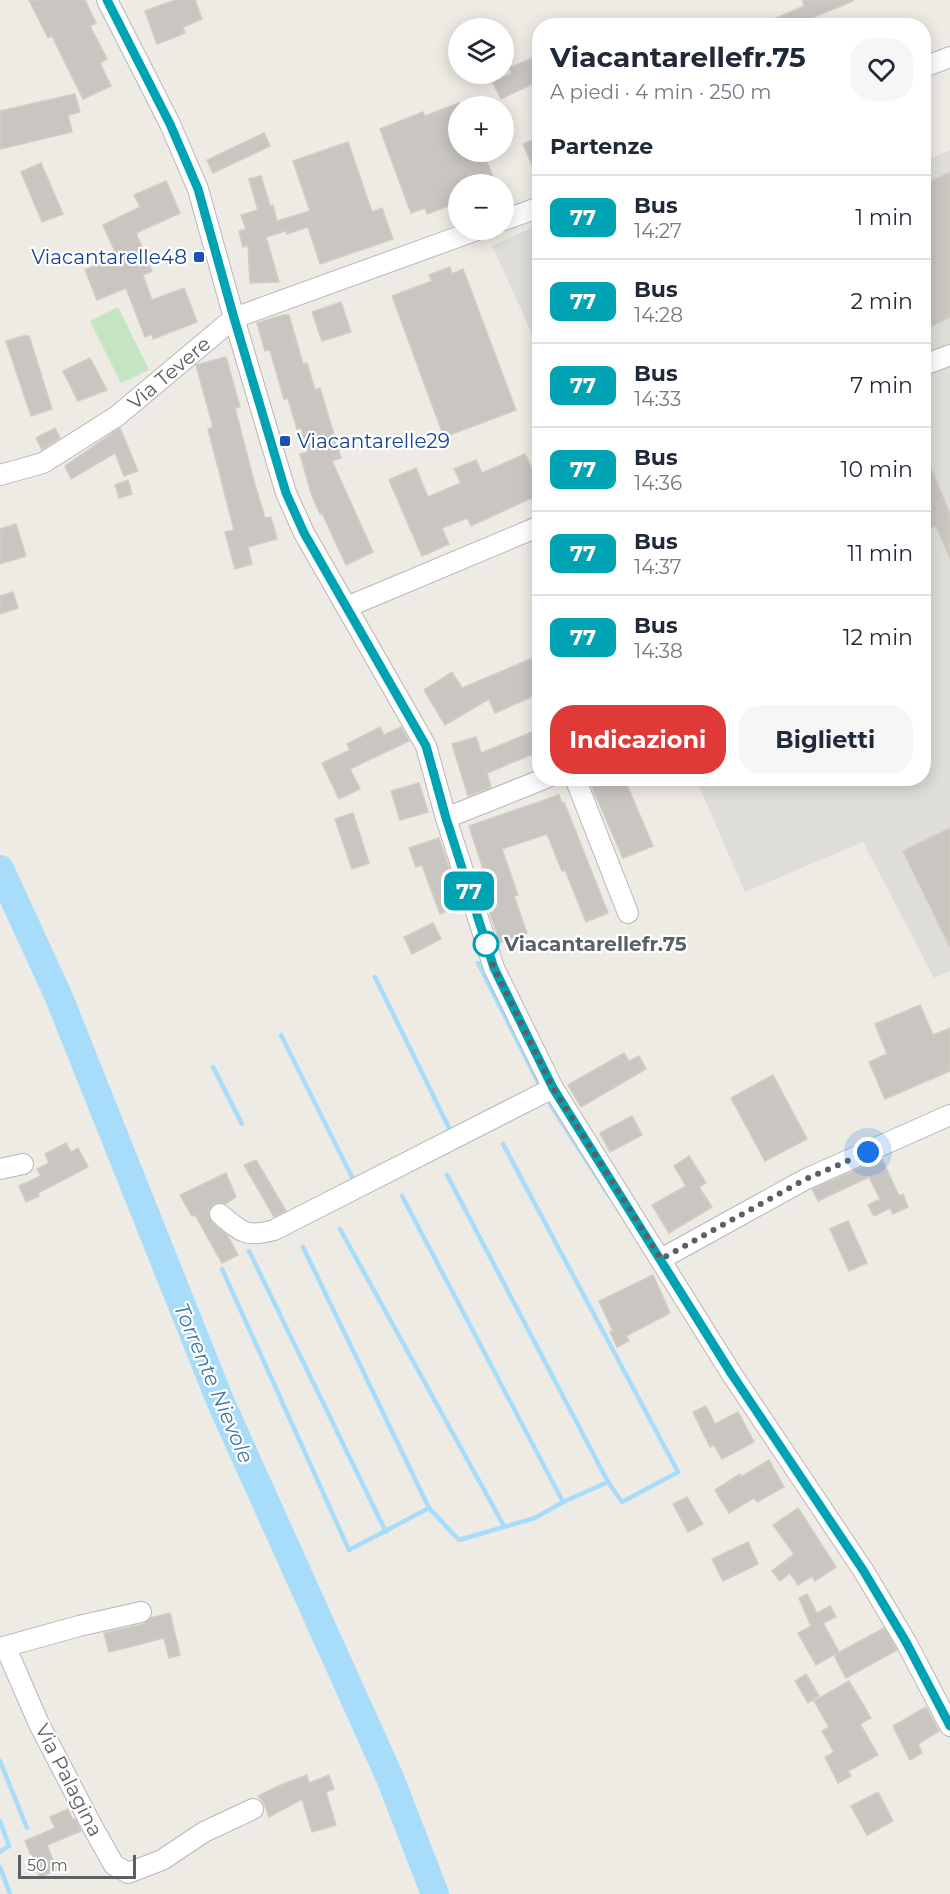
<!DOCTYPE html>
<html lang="it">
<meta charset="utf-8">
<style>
body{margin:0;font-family:Montserrat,sans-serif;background:#f6f6f7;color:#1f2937;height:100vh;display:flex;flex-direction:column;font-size:22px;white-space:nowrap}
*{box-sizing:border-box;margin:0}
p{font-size:20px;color:#747a83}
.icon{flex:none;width:33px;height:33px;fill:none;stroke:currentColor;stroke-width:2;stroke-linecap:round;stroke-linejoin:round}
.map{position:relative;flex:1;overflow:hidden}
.details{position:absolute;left:532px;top:18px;width:399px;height:768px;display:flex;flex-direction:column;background:#fff;border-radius:24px;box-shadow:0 3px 15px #0003}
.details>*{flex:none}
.badge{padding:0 12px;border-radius:9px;font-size:21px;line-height:39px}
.buttons{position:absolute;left:448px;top:18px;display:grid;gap:12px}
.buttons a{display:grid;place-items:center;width:66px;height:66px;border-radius:50%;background:#fff;box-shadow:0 3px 15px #0003;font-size:30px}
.scale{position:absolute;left:18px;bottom:15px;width:118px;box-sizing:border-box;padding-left:6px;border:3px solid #5c6064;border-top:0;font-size:16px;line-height:21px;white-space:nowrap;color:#5c6064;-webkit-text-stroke:4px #fff;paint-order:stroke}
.you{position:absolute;width:30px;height:30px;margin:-15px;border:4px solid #fff;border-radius:50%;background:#1a73e8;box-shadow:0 0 0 9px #1a73e833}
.map>.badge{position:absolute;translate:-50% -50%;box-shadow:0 0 0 3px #fff}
h2{padding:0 18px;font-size:22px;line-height:54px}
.round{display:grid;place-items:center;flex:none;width:63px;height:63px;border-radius:24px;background:#f6f6f7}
.headline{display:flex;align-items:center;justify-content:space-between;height:102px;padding:0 18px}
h1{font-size:28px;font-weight:700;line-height:45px}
.action{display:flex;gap:12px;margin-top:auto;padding:12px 18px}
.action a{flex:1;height:69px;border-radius:24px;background:#e03a38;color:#fff;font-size:24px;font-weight:700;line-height:69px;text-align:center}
.action a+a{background:#f6f6f7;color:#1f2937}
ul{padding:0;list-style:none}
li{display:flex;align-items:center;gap:18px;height:84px;padding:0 18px;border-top:2px solid #e0e1e3}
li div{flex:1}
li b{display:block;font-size:22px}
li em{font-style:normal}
li .badge{min-width:66px;font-weight:700;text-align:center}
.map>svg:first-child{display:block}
</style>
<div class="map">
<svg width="950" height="1894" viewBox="0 0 950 1894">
<rect width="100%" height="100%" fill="#eeebe4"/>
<g fill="#dfddd8">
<path d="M 950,150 L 950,971 L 934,978 L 863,842 L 745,892 L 696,779 L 924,778 L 924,161 Z"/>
<path d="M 540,224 L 540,351 L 492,246 Z"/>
</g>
<path fill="#c4e4c2" d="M 118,307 L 149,370 L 121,383 L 90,321 Z"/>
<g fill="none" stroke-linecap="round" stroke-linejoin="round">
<g stroke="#a7dcfa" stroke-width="4.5">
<path d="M 478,963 L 539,1084"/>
<path d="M 375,977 L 451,1132"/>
<path d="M 281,1035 L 355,1183"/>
<path d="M 213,1067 L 242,1124"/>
<path d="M 550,1104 L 610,1197"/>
<path d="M 447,1175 L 608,1482"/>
<path d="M 402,1196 L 563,1502"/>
<path d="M 340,1229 L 504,1526"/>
<path d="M 303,1247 L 429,1508"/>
<path d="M 249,1251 L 386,1532"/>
<path d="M 222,1269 L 349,1550 L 429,1508 L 459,1540 L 535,1518 L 563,1502 L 608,1482 L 622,1502 L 678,1472 L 503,1144"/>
<path d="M 0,1761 L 27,1828"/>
<path d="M 0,1821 L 9,1846 L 0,1852"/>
<path d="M 0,1867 L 10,1894"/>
</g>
<path stroke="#a7dcfa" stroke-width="28" d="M 0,869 L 58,995 L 221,1403 L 390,1778 L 435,1894"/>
</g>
<g fill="#c9c6c1" stroke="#d2ccc3" stroke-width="1.5">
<path d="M 29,0 L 85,0 L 96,23 L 90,26 L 107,59 L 100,63 L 111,86 L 83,99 L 52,36 L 48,38 Z"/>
<path d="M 175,0 L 195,0 L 202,19 L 183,27 L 185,33 L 157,44 L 145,11 Z"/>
<path d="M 802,0 L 853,0 L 853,1 L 814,17 L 817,26 L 758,26 L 804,6 Z"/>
<path d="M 540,55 L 540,80 L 501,99 L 493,83 L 512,73 L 509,68 Z"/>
<path d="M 75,94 L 80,112 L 68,115 L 72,132 L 0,149 L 0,111 Z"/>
<path d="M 459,103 L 459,152 L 478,152 L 481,159 L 485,157 L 496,184 L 459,184 L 459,202 L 427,214 L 425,208 L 411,213 L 380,129 L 423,112 L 425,116 Z"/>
<path d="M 264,133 L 270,146 L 213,173 L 207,160 Z"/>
<path d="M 540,137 L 540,183 L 523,144 Z"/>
<path d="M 348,142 L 372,212 L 382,208 L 393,239 L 320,264 L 308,227 L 287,234 L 286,231 L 266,237 L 279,282 L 250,283 L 248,245 L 243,247 L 239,231 L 246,229 L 241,215 L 258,210 L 249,179 L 261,176 L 270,206 L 273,205 L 277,221 L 310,211 L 293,161 Z"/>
<path d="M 41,163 L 63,214 L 42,222 L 21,172 Z"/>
<path d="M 950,172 L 950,317 L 932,326 L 924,309 L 924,185 Z"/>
<path d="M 166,181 L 180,213 L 136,233 L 152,271 L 143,275 L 152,300 L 184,288 L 197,322 L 153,339 L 152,334 L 145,337 L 126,288 L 97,300 L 85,270 L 117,256 L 103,225 L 140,207 L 134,195 Z"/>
<path d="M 450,267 L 452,274 L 463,269 L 516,410 L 444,437 L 392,296 L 432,281 L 429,275 Z"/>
<path d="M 341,302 L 351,332 L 322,341 L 312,312 Z"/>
<path d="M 283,315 L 289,315 L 303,364 L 307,363 L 315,390 L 320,388 L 341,458 L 332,461 L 373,552 L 346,565 L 322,513 L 320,514 L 311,493 L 300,454 L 308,452 L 301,428 L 297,429 L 288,398 L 284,399 L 270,350 L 265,351 L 257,323 Z"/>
<path d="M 23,336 L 29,336 L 52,409 L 31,416 L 6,341 Z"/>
<path d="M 226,357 L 240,407 L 235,408 L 253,478 L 265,518 L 271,517 L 277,539 L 248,547 L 252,564 L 235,569 L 225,532 L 234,530 L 208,429 L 213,427 L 196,365 Z"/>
<path d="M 90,358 L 107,390 L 78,401 L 63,371 Z"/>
<path d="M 55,428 L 60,438 L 42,450 L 36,438 Z"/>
<path d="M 120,428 L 138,471 L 124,476 L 115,453 L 71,479 L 65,466 Z"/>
<path d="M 924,451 L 950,514 L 950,558 L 936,526 L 924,531 Z"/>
<path d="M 525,454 L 540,486 L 540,494 L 471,526 L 467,518 L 442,528 L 449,544 L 422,556 L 389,480 L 416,468 L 428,497 L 461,483 L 454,469 L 476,460 L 482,473 Z"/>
<path d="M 128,480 L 132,494 L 119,498 L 115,485 Z"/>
<path d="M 16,524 L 26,556 L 0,564 L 0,529 Z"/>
<path d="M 13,592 L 18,608 L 0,614 L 0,596 Z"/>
<path d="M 540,655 L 540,693 L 495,713 L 489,699 L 445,725 L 424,690 L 452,672 L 462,688 Z"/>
<path d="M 380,727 L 384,735 L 401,727 L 409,741 L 350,769 L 360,789 L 339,799 L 322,763 L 350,750 L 347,744 Z"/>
<path d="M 534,731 L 540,751 L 487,773 L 491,787 L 468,796 L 452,744 L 476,737 L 481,753 Z"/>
<path d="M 588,778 L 624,778 L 653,846 L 623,858 Z"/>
<path d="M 419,783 L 428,812 L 400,820 L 391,791 Z"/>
<path d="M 559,795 L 562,803 L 564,802 L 608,913 L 586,922 L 565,870 L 562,871 L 547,834 L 502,849 L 518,895 L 514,896 L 527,933 L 500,943 L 487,906 L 492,904 L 483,879 L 486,878 L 469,826 Z"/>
<path d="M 353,813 L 369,863 L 352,869 L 335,819 Z"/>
<path d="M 950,828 L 950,947 L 903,851 Z"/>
<path d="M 439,838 L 450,870 L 448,871 L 460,906 L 440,914 L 422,865 L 416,867 L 409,848 Z"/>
<path d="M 433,923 L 441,939 L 412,954 L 404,937 Z"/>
<path d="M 920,1005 L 933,1035 L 950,1028 L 950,1071 L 885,1099 L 869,1062 L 887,1054 L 875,1024 Z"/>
<path d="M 624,1053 L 629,1061 L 639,1056 L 646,1069 L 581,1107 L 568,1085 Z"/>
<path d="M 773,1075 L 807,1139 L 765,1161 L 731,1098 Z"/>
<path d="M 632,1116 L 642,1135 L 610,1152 L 600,1133 Z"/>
<path d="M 66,1143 L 71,1152 L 78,1148 L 88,1167 L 38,1193 L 39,1196 L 26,1202 L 19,1186 L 41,1176 L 37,1169 L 49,1163 L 45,1154 Z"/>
<path d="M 689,1156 L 706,1183 L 699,1187 L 712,1207 L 669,1233 L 652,1205 L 686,1186 L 674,1166 Z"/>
<path d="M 882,1159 L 899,1196 L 903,1194 L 908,1207 L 893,1214 L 890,1208 L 874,1216 L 868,1205 L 880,1199 L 869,1177 L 818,1201 L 812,1189 Z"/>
<path d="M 256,1160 L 286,1211 L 274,1217 L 244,1165 Z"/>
<path d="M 226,1173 L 236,1197 L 225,1204 L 216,1203 L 211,1207 L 208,1212 L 212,1223 L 227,1235 L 238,1255 L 222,1263 L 195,1215 L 192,1216 L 180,1195 Z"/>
<path d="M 848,1221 L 867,1263 L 849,1271 L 830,1229 Z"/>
<path d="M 653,1275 L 670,1313 L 626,1336 L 629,1341 L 617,1347 L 610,1332 L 613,1331 L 599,1301 Z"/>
<path d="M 706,1406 L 715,1424 L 738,1412 L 754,1442 L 722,1459 L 714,1445 L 710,1447 L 693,1412 Z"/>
<path d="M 769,1460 L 784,1487 L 757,1502 L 754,1498 L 729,1513 L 715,1490 L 740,1474 L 741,1477 Z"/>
<path d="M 687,1497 L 703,1524 L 688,1532 L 673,1504 Z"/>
<path d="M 798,1508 L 836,1567 L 815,1581 L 812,1576 L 798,1585 L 790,1573 L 780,1581 L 772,1571 L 794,1554 L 773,1525 Z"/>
<path d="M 748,1542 L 758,1564 L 723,1581 L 712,1559 Z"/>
<path d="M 807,1594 L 817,1613 L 830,1606 L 836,1617 L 823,1623 L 839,1652 L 816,1665 L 798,1633 L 811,1626 L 799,1598 Z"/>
<path d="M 170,1613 L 180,1655 L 169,1658 L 164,1638 L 109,1652 L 104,1633 L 144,1624 L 151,1618 Z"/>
<path d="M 884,1628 L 897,1650 L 846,1678 L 834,1655 Z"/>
<path d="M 806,1674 L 819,1696 L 808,1703 L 795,1681 Z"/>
<path d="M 849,1681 L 871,1718 L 860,1724 L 878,1755 L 848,1771 L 851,1776 L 838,1783 L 825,1757 L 834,1752 L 822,1731 L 829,1727 L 814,1701 Z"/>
<path d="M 926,1707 L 939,1731 L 918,1744 L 922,1753 L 910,1760 L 893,1726 Z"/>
<path d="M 307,1775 L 309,1783 L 329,1775 L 334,1789 L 326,1792 L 336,1825 L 312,1832 L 302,1799 L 269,1817 L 264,1803 L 258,1796 L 283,1784 Z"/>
<path d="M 878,1792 L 893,1821 L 867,1835 L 851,1806 Z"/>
<path d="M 68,1809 L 73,1820 L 75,1819 L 81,1831 L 47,1845 L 57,1870 L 40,1877 L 25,1841 L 55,1828 L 50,1817 Z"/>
</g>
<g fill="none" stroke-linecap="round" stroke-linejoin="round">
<g stroke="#b4b7ba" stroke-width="22">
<g id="minor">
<path d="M 107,0 L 170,124 L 198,189 L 234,318 L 286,493 L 304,533 L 426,746 L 446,818 L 494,968 L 553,1088 L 731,1373 L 863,1570 L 906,1642 L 950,1726"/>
<path d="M 924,67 L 950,57"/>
<path d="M 504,220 L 540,207"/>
<path d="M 924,365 L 950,355"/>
<path d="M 0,475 L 43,463 L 117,416 L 234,318 L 477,230"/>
<path d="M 347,607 L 540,526"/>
<path d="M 575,778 L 628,913"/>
<path d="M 446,818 L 546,778"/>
<path d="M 0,1169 L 23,1164"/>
<path d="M 220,1214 C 241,1232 246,1238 274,1230 L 553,1088"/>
<path d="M 661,1259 L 806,1179 L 950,1115"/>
<path d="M 0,1648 L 79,1626 L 141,1612"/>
<path d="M 6,1648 L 39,1724 L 92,1826 L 114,1865 L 128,1873 L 162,1860 L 204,1832 L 253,1809"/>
</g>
</g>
<use href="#minor" stroke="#fff" stroke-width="20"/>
</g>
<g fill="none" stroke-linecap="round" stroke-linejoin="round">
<g stroke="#fff" stroke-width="14">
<path id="line" d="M 107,0 L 170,124 L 198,189 L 234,318 L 286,493 L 304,533 L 426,746 L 446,818 L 494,968 L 553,1088 L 731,1373 L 863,1570 L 906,1642 L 950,1726"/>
</g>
<use href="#line" stroke="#00a3b4" stroke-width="9"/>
<path stroke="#5c6064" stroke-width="6" stroke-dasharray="0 10.8" d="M 486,944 L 494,968 L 553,1088 L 661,1259 L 806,1179 L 868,1152"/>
</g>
<g fill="#1a4fb4" stroke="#fff" stroke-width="2">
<rect x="193" y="251" width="12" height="12" rx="3"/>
<rect x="279" y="435" width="12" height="12" rx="3"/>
</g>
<circle fill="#fff" stroke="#00a3b4" stroke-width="3" cx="486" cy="944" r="12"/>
<g text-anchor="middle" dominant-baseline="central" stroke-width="4.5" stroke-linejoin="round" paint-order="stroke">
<g font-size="20" fill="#164399" stroke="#fff" text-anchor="end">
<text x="187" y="257">Viacantarelle48</text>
<text x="297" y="441" text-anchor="start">Viacantarelle29</text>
</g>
<g font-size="20" fill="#5c6064" stroke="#fff">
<text transform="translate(169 373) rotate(-40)">Via Tevere</text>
<text transform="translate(69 1780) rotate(63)">Via Palagina</text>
</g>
<g font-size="20" font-weight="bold" fill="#5c6064" stroke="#fff" text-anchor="start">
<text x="504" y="944">Viacantarellefr.75</text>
</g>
<g font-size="21" font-style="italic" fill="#4278a3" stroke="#fff">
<text transform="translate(214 1383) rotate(67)">Torrente Nievole</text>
</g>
</g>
</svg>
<div class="buttons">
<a><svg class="icon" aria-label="layers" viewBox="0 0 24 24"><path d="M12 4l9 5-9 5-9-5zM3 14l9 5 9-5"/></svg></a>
<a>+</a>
<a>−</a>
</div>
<div class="scale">50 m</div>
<div class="you" style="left:868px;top:1152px"></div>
<b class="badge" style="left:469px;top:891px;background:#00a3b4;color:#fff">77</b>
<section class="details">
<div class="headline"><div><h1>Viacantarellefr.75</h1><p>A piedi · 4 min · 250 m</p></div><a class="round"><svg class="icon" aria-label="heart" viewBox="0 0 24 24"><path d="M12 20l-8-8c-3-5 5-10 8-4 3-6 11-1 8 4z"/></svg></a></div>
<h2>Partenze</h2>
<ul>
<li><span class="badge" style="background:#00a3b4;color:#fff">77</span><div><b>Bus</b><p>14:27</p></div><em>1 min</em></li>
<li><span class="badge" style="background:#00a3b4;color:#fff">77</span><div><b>Bus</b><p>14:28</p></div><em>2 min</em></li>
<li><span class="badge" style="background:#00a3b4;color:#fff">77</span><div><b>Bus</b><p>14:33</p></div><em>7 min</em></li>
<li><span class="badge" style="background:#00a3b4;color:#fff">77</span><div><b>Bus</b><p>14:36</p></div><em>10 min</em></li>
<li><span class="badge" style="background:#00a3b4;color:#fff">77</span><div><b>Bus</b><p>14:37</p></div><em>11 min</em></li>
<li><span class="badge" style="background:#00a3b4;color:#fff">77</span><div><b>Bus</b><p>14:38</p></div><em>12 min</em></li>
</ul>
<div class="action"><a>Indicazioni</a><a>Biglietti</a></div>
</section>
</div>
